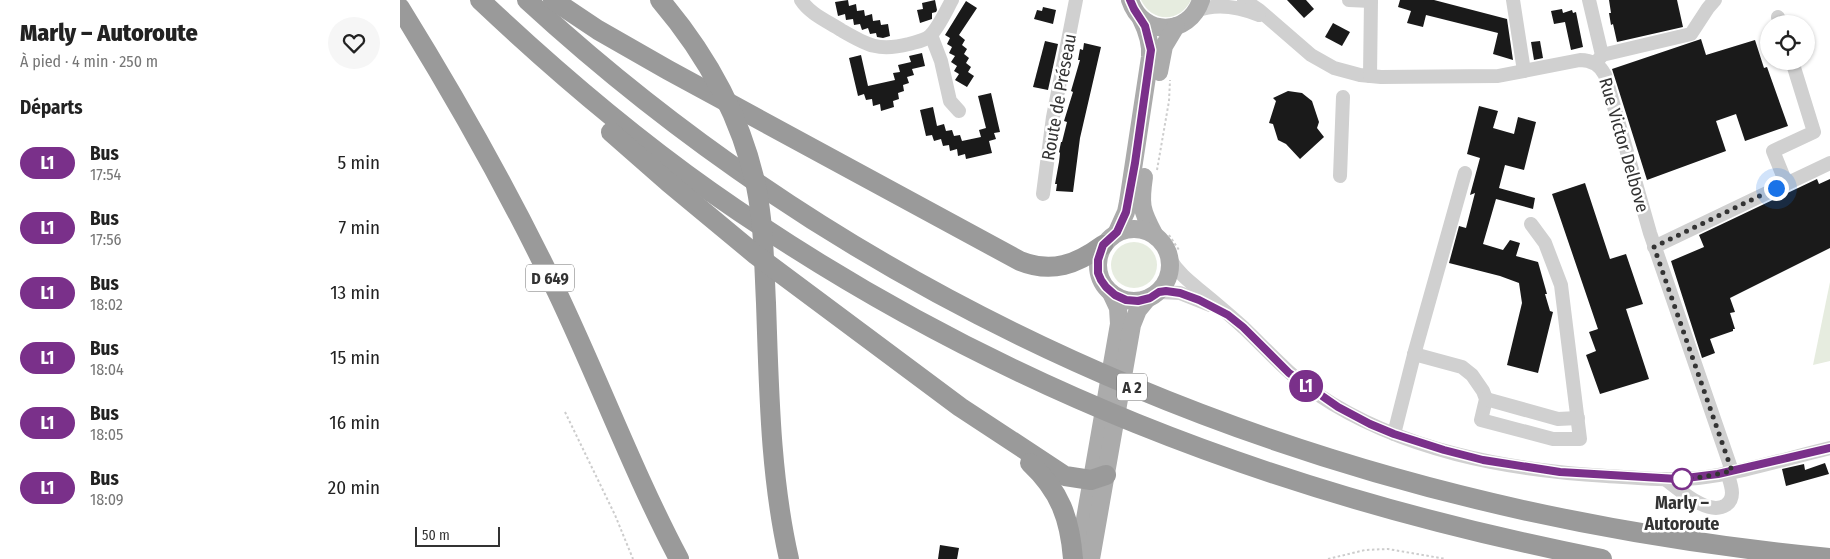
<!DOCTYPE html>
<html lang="fr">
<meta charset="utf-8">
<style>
body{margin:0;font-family:"Fira Sans Condensed",sans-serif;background:#f6f6f6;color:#222;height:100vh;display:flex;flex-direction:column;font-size:19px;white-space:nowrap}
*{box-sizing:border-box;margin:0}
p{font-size:16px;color:#767676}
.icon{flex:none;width:28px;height:28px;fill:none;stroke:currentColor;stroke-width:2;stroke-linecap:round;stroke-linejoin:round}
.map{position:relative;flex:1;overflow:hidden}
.sheet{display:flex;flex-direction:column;background:#fff;width:400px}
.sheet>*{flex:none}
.badge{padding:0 10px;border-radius:16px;font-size:18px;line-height:32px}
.fabs{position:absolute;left:1360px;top:15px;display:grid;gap:10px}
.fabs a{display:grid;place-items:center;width:55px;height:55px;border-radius:50%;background:#fff;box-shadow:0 1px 4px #0004;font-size:25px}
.scale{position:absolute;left:15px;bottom:12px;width:85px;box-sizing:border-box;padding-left:5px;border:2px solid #333;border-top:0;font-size:14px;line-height:18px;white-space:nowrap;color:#333;-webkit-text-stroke:4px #fff;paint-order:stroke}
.you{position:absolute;width:25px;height:25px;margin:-12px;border:4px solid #fff;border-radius:50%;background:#1a73e8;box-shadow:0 0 0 8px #1a73e833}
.map>.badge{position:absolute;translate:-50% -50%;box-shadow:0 0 0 2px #fff}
h2{padding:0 20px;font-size:19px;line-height:45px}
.round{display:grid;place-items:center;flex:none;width:52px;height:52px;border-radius:26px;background:#f6f6f6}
.overview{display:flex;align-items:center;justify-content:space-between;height:85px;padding:0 20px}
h1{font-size:24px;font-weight:800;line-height:38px}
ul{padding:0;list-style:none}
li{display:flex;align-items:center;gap:15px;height:65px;padding:0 20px}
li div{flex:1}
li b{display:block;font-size:19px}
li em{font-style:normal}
li .badge{min-width:55px;font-weight:700;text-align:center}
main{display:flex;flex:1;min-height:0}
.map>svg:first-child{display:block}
</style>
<main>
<section class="sheet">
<div class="overview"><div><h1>Marly – Autoroute</h1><p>À pied · 4 min · 250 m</p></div><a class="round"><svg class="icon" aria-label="heart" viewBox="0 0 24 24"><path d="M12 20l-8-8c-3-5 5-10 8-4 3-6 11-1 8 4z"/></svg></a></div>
<h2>Départs</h2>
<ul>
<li><span class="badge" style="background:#7a308a;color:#fff">L1</span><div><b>Bus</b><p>17:54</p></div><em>5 min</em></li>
<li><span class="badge" style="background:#7a308a;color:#fff">L1</span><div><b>Bus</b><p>17:56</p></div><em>7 min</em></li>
<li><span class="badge" style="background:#7a308a;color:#fff">L1</span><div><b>Bus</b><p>18:02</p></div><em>13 min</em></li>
<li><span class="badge" style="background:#7a308a;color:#fff">L1</span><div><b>Bus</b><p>18:04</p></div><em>15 min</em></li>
<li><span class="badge" style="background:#7a308a;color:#fff">L1</span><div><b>Bus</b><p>18:05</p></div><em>16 min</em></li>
<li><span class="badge" style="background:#7a308a;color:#fff">L1</span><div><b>Bus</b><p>18:09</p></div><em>20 min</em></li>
</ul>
</section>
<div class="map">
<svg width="1430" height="559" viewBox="0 0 1430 559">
<rect width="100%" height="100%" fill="#fff"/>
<g fill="#e6ecdf">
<path d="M 741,0 L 791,0 C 780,23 752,23 741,0 Z"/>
<circle cx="734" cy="265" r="23"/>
<path d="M 1430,282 L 1430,361 L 1413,365 Z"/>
</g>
<g fill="#1a1a1a">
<path d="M 448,0 L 449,6 L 456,4 L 457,11 L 464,10 L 465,16 L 472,14 L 473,21 L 480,20 L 481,25 L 488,24 L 490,36 L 483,38 L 477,37 L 476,33 L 470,34 L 468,28 L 462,30 L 460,24 L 454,25 L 453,19 L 446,20 L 445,14 L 438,16 L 435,2 Z"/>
<path d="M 535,0 L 537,10 L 536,12 L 532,13 L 532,19 L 520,23 L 517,10 L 523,9 L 522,3 Z"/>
<path d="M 887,0 L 906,0 L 914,9 L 904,18 Z"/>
<path d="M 1000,0 L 1034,0 L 1107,19 L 1113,60 L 1093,54 L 1098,33 L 1026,15 L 1023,27 L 1007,23 L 1011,11 L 998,7 Z"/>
<path d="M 1209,0 L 1277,0 L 1283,27 L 1217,42 L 1213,24 L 1211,25 L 1209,13 L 1211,13 Z"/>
<path d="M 566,1 L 577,8 L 559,35 L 565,40 L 562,45 L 567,49 L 564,54 L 569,58 L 566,63 L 571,67 L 568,72 L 574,76 L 567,87 L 555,80 L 559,74 L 554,71 L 557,66 L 551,62 L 555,56 L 549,53 L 552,47 L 547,44 L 550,38 L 545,35 Z"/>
<path d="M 643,7 L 656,10 L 653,24 L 634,19 L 637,10 L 642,11 Z"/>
<path d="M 1162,9 L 1163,13 L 1172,10 L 1173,13 L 1176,12 L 1183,47 L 1171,50 L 1165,22 L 1154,24 L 1151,11 Z"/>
<path d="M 933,23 L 950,32 L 942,46 L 925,37 Z"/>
<path d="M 1301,39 L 1306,55 L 1355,40 L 1364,68 L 1367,67 L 1388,126 L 1345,141 L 1336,114 L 1316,121 L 1326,151 L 1247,180 L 1212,69 Z"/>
<path d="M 645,41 L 658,44 L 648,90 L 633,87 Z"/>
<path d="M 1140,41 L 1143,58 L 1134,60 L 1131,42 Z"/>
<path d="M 684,43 L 701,47 L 680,138 L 673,192 L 656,191 L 657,184 L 655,184 L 659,162 L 660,153 L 659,152 L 661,142 L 662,142 L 667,122 L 664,121 L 673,92 L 671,91 L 680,60 L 678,60 L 680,49 L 683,50 Z"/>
<path d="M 522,53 L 525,66 L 512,69 L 514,75 L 507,77 L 509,83 L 503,85 L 504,91 L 498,93 L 499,99 L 493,101 L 494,107 L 481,111 L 480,104 L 473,106 L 472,99 L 466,100 L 464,94 L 458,96 L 449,58 L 461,55 L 468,86 L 495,80 L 493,73 L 500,72 L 498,65 L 511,62 L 509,56 Z"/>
<path d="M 888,91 L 902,93 L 912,101 L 919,122 L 917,128 L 924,137 L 900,159 L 886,144 L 878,140 L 873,124 L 869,123 L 876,101 L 873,98 Z"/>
<path d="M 591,93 L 600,132 L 594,133 L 596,139 L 589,141 L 592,153 L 566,159 L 565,154 L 558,156 L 557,149 L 550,151 L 549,145 L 543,146 L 541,139 L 534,141 L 532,135 L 526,136 L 520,110 L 533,107 L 537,126 L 544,124 L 546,131 L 552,130 L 554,136 L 560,135 L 562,141 L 581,137 L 579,130 L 586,128 L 578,96 Z"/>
<path d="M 1079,106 L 1098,111 L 1093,128 L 1114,134 L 1118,117 L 1136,122 L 1124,170 L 1105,165 L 1099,188 L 1135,198 L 1133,209 L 1096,199 L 1083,244 L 1103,250 L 1110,240 L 1120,243 L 1116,256 L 1138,262 L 1147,294 L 1145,294 L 1150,311 L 1153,312 L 1138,373 L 1107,365 L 1122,303 L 1119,283 L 1100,276 L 1049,263 L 1059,226 L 1066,228 L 1075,193 L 1070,195 L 1080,158 L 1067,154 Z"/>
<path d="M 1417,179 L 1419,184 L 1430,179 L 1430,248 L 1330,298 L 1335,312 L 1330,313 L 1335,329 L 1333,329 L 1333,331 L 1310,339 L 1315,353 L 1302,358 L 1271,261 L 1304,247 L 1299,235 Z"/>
<path d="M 1185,183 L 1210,259 L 1226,254 L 1243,304 L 1226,309 L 1249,379 L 1200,394 L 1186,355 L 1196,351 L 1189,332 L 1198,329 L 1152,194 Z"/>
<path d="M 1425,463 L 1429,474 L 1386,486 L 1382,469 L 1404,464 L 1405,470 Z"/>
<path d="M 540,545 L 559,548 L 557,559 L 538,559 Z"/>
</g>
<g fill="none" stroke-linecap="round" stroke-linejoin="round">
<g stroke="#cdcdcd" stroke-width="2" stroke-dasharray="2.5 2.5" stroke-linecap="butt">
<path d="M 757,170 L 769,101 L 770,80"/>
<path d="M 769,235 L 779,250"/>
<path d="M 165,412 L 215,515 L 233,559"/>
<path d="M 928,559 L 965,550 L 988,549 L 1046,559"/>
</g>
<g stroke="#d0d0d0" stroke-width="14">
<path d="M 401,0 C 410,14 427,21 441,30 C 467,45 478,52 509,44 C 516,42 524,41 530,36 C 539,27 546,11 552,0"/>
<path d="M 844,0 L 859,10 L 911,55 L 934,68 L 960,75 L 981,77 L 1098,76 L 1180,60 C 1191,60 1200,65 1205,75 L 1250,233 L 1332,471"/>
<path d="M 949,0 L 971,1"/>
<path d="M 1113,0 L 1124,71"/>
<path d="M 1189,0 L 1202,55 L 1196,63"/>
<path d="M 796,11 C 816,3 839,7 859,15"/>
<path d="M 1378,17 L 1380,24"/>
<path d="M 531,35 L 541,61 L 550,101 L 559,111"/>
<path d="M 1202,55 L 1291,34 L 1308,8 L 1315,0"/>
<path d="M 970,76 L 971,0"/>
<path d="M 940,176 L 943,97"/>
<path d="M 1386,183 L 1373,151 L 1414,132 L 1392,61"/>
<path d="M 643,194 L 653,117 L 676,0"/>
<path d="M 1254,247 L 1430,163"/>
<path d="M 770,259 C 780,276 793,284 807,296 C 820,307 832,317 844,328 C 868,351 889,375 917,394 C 1002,451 1107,470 1207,476 C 1237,478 1268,481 1298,478 C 1341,473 1388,458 1430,448"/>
<path d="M 759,292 L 780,293 L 810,305"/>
<path d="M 1014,354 L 1062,367 L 1072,375 L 1083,391 L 1086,399 L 1081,420 L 1153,439 L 1180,439 L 1161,285 L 1145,243 L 1131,224"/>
<path d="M 1086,399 L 1158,419 L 1178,418"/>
<path d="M 994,434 L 1015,351 L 1065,173"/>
<path d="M 1265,479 C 1279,489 1308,517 1326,505 C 1337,497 1330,483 1327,472"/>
</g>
<g stroke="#ababab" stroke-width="18">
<path d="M 730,0 C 742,37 789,37 801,0"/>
<path d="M 759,72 L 764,46 L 776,26"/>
<path d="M 744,177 C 740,204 741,210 754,234"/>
<circle cx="734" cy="265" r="36"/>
<path d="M 717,232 L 726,212 L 728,202 L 750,57 C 751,44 747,31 741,19"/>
<path d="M 678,559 L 719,324 L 718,308 L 711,293"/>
<path d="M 691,559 L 732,325 L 738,310 L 747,299"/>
</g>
<g stroke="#9a9a9a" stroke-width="20">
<path d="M 80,0 C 153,69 229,134 311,192 C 584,384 876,495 1202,559"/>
<path d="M 127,0 C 488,332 945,512 1430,558"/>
<path d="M 153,0 L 198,30 L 268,70 L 620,261 C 652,274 677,264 703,245"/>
<path d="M 260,0 C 306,54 341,117 356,186 C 364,225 364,264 366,303 C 369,388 370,476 389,559"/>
<path d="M 0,8 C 57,100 110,194 157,292 C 199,380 233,472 279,559"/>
<path d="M 211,132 L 268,182 L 356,255 L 560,407 L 665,476 L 691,480 L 706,475"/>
<path d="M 630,463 C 660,491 670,519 673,559"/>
</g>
</g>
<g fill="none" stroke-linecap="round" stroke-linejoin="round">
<g stroke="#fff" stroke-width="11">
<path id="line" d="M 730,0 L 734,9 L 745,26 L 751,50 L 735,163 L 726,212 L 717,232 L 703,245 L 698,260 L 698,273 L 701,280 L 706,287 L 715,295 L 726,300 L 738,301 L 750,298 L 759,292 L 766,291 L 780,293 L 799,300 L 828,315 L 843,327 L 889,373 L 938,407 L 970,424 L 994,434 L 1044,450 L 1083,460 L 1160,472 L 1278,479 L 1318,474 L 1430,448"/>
</g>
<use href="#line" stroke="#7a308a" stroke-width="8"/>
<path stroke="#333" stroke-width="5" stroke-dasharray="0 9" d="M 1282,479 L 1302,477 L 1332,471 L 1254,247 L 1376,188"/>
</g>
<circle fill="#fff" stroke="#7a308a" stroke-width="2.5" cx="1282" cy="479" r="10"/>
<g text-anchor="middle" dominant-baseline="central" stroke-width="5" stroke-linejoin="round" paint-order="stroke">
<g fill="#fff" stroke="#707070" stroke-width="1">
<rect x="126" y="264.5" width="48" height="27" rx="4"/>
<rect x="717" y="373.5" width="30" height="27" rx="4"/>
</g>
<g font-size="16" font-weight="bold" fill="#333">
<text x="150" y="278">D 649</text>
<text x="732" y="387">A 2</text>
</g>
<g font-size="18" fill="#333" stroke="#fff">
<text transform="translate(659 97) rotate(-80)">Route de Préseau</text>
<text transform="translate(1224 145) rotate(74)">Rue Victor Delbove</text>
</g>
<g font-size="18" font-weight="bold" fill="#333" stroke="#fff">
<text x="1282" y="503">Marly –<tspan x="1282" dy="21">Autoroute</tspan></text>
</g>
</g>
</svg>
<div class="fabs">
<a><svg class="icon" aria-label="locate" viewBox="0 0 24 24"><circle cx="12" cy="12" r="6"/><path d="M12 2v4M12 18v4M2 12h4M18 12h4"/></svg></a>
</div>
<div class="scale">50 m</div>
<div class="you" style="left:1376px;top:188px"></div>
<b class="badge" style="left:906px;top:386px;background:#7a308a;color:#fff">L1</b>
</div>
</main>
